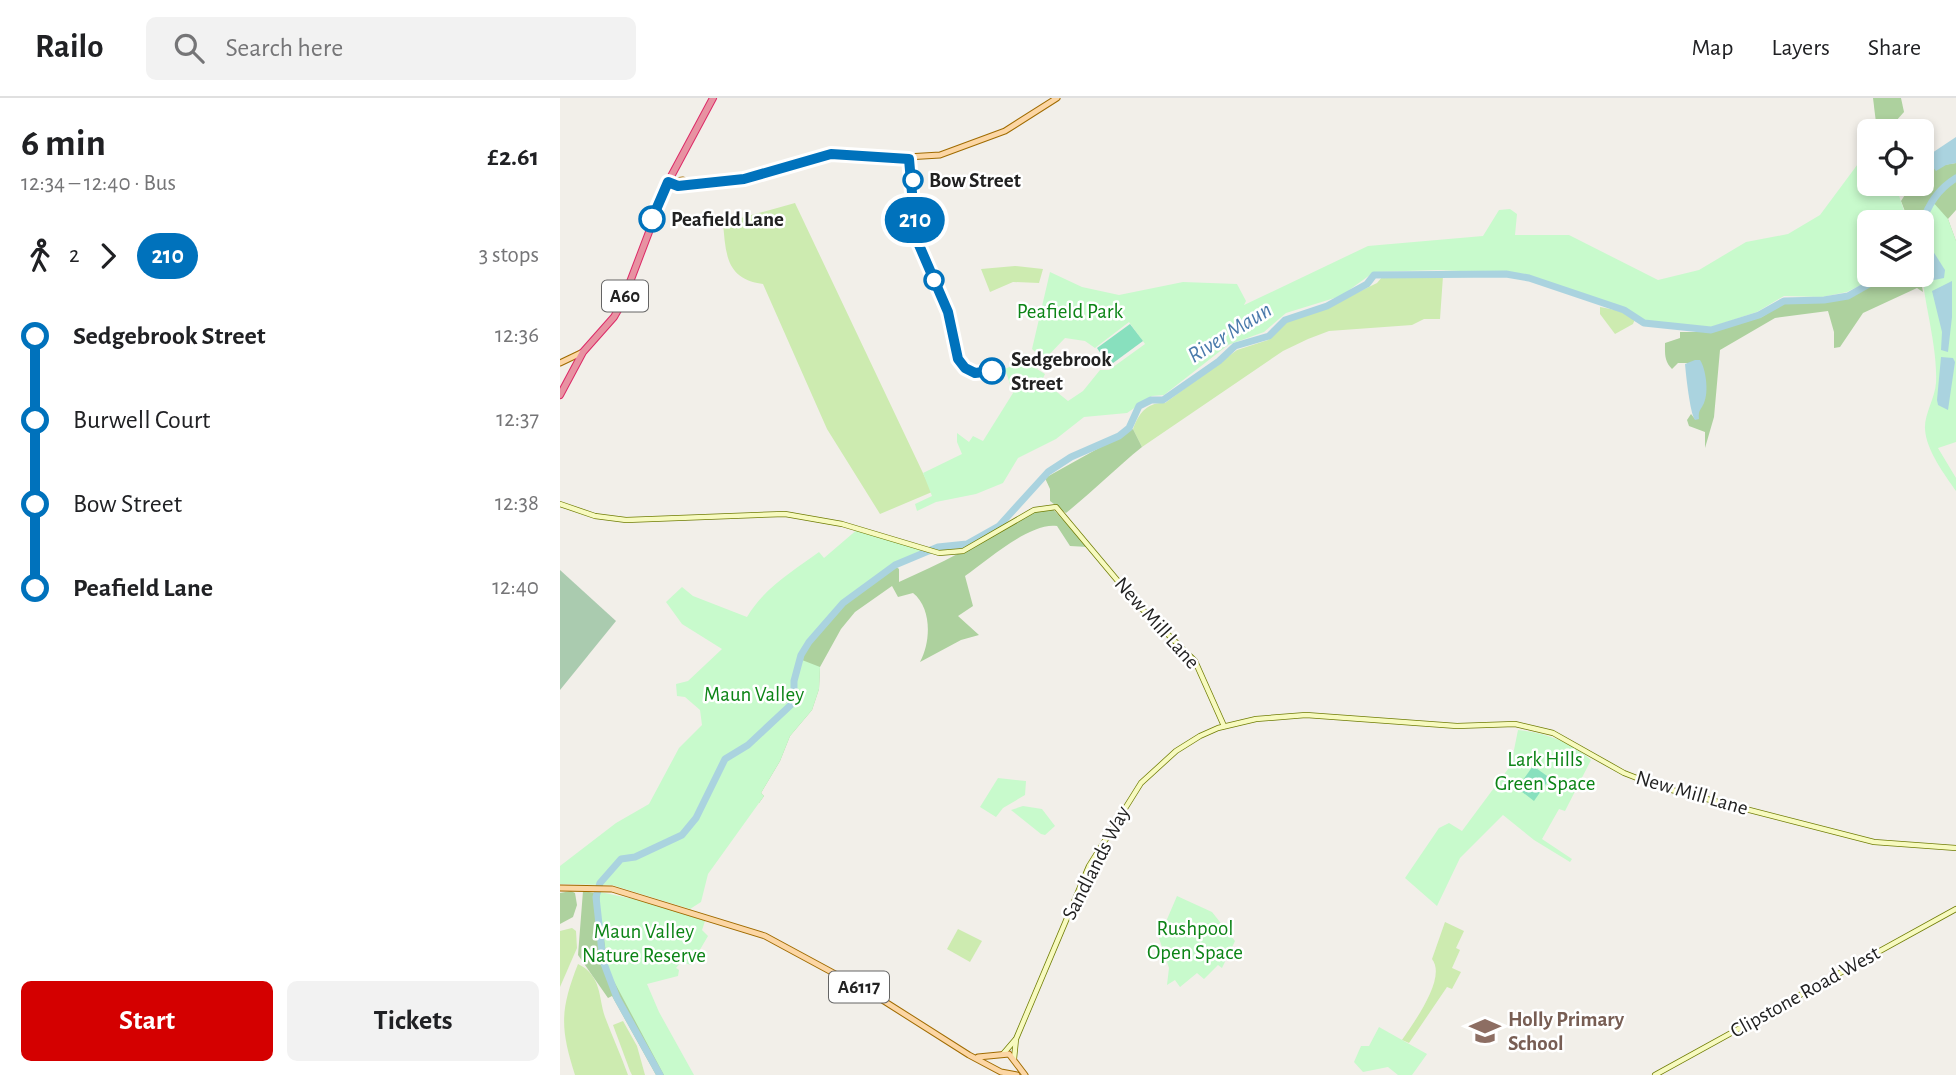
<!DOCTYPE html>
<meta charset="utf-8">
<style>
body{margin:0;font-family:"Alegreya Sans",sans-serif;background:#f2f2f2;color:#202124;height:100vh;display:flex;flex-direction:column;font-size:26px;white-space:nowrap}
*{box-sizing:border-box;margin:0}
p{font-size:23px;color:#757577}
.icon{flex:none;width:38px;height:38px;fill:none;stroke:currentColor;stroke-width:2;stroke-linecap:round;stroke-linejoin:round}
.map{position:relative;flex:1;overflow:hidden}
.panel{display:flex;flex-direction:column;background:#fff;width:560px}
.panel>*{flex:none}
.badge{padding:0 14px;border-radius:23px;font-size:24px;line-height:46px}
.controls{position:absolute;left:1297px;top:21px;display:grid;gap:14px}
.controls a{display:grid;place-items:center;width:77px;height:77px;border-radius:10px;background:#fff;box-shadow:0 4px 10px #0003;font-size:35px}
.map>.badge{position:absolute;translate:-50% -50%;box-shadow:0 0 0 4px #fff}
.legs{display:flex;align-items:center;gap:10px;height:77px;padding:0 21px;font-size:23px}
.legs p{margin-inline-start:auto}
.headline{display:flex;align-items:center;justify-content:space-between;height:119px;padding:0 21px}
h1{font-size:38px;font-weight:600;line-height:52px}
.primary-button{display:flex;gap:14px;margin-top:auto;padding:14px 21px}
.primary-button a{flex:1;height:80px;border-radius:10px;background:#d40000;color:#fff;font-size:28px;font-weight:600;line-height:80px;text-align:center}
.primary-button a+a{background:#f2f2f2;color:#202124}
ul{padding:0 21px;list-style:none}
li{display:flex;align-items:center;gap:24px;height:84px;font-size:26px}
li i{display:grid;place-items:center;width:10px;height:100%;margin:0 9px;background:currentColor}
li i::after{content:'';width:18px;height:18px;margin:-9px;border:5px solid;border-radius:50%;background:#fff}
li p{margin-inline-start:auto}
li:first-child i{background:linear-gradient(#0000 50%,currentColor 0)}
li:last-child i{background:linear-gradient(currentColor 50%,#0000 0)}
header{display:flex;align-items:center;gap:42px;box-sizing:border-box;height:98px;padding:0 35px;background:#fff;border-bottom:2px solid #e0e0e0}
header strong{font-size:33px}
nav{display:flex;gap:38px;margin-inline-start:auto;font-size:24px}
.search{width:490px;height:63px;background:#f2f2f2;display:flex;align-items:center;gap:18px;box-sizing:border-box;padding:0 24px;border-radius:10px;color:#757577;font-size:26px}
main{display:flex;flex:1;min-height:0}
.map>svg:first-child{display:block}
</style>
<header>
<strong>Railo</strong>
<div class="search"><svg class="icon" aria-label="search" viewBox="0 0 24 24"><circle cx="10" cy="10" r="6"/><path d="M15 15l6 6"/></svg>Search here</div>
<nav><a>Map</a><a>Layers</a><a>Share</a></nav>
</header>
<main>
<section class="panel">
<div class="headline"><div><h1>6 min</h1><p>12:34 – 12:40 · Bus</p></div><b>£2.61</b></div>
<div class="legs"><svg class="icon" aria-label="walk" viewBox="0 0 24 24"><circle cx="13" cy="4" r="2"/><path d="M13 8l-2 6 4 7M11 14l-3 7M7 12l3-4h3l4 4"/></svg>2<svg class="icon" aria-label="forward" viewBox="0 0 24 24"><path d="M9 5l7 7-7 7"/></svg><b class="badge" style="background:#0072bc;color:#fff">210</b><p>3 stops</p></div>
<ul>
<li><i style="color:#0072bc"></i><b>Sedgebrook Street</b><p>12:36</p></li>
<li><i style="color:#0072bc"></i><span>Burwell Court</span><p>12:37</p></li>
<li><i style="color:#0072bc"></i><span>Bow Street</span><p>12:38</p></li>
<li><i style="color:#0072bc"></i><b>Peafield Lane</b><p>12:40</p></li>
</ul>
<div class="primary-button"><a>Start</a><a>Tickets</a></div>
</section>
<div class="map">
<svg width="1396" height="977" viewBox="0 0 1396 977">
<rect width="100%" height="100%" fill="#f2efe9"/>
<g fill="#cdebb0">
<path d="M 235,105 L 372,394 L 320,416 L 267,331 L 203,186 C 166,181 166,157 163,125 Z"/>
<path d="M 455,168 L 483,171 L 479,185 L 453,184 L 430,194 L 421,171 Z"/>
<path d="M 843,177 L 883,178 L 880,221 L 864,221 L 852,227 L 769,233 L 748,241 L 723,253 L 582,349 L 573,331 C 579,315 587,304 605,305 L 677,252 L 708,242 L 726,222 L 766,210 L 817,185 L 823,178 Z"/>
<path d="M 1040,209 L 1066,214 L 1075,221 L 1073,226 L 1055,236 L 1040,216 Z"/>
<path d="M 885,824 L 904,833 L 896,850 L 900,852 L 892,870 L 901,874 L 892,891 L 887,889 L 849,945 L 842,942 C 854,924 887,880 872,861 Z"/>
<path d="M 12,830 L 16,833 L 17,850 L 0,889 L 0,833 Z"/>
<path d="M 398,831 L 422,843 L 410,864 L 387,851 Z"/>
<path d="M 18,866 C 42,878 38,898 45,919 C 52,938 61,957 68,977 L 15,977 C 0,930 0,912 18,866 Z"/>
<path d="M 63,923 L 77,948 L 85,977 L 72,977 L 70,973 L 53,927 Z"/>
</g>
<g fill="#add19e">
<path d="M 1313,0 L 1341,0 L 1344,14 L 1327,33 L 1317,33 Z"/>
<path d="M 1367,62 L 1370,69 L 1396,65 L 1396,112 L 1388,121 L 1396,143 L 1362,154 L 1362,124 L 1349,124 L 1341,103 L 1352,86 L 1362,86 L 1362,70 Z"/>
<path d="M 1327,177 L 1360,177 L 1363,194 L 1357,190 L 1303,215 L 1280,249 L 1274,250 L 1274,234 L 1268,213 L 1215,220 L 1160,252 L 1154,319 L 1145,350 L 1145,334 L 1129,328 L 1127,322 L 1131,316 L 1135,321 C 1149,293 1143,292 1127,265 L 1118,265 L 1112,271 C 1104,263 1105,255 1105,245 L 1120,240 L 1120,234 L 1152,234 L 1202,219 L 1225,204 L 1266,204 L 1319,185 Z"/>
<path d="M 573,331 L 582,349 C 556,370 532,394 506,415 L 490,403 L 490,391 L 485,380 Z"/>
<path d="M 492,410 L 528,449 L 510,448 L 497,428 C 470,424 428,462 405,478 L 413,508 L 398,518 L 419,537 L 401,542 L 360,564 C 371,544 372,510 353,495 L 338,499 L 332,488 L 295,514 L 281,531 L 260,569 L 259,591 L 252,612 L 230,638 L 220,663 L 201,695 L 204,698 L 199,705 L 190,678 L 238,592 L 244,551 L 276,513 L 334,467 L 339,471 L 339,484 C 387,463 433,438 478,411 Z"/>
<path d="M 11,793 L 15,795 L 17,807 L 13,819 L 0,826 L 0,795 Z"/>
<path d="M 23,793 L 78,802 L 145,823 L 74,874 L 129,977 L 96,977 L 52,898 L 48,900 L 18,857 Z"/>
</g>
<path fill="#aacbaf" d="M 0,472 L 56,523 L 0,592 Z"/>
<g fill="#c8facc">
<path d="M 1309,51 L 1309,86 L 1335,86 L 1348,124 L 1309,124 L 1309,177 L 1321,177 L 1287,194 L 1262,199 L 1224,198 L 1197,214 L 1151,229 L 1086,223 L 965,176 L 878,172 L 814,174 L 781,198 L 726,215 L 704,234 L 668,247 L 604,297 L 592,298 L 567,315 L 524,319 L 496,341 L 458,360 L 443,385 L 416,396 L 376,404 L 357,413 L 355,406 L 372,398 L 363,375 L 402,356 L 397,344 L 397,335 L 409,344 L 413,338 L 423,343 L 453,295 L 445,271 L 458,265 L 466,255 L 481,266 L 477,271 L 485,276 L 482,282 L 508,303 L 523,293 L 540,272 L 549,272 L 585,246 L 569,224 L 535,250 L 525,243 L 505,240 L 484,262 L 472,251 L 490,174 L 522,189 L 559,197 L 623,184 L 677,186 L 686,203 L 684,207 L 808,148 L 923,138 L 939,112 L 950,111 L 957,116 L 955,137 L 1009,137 L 1098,182 L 1139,172 L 1186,144 L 1228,136 L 1260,117 Z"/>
<path d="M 1372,103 L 1388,121 L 1396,143 L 1396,344 L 1378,350 L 1396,380 L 1396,393 C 1385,377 1366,352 1365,331 C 1364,317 1375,300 1376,285 C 1379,228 1342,152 1372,103 Z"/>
<path d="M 299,430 L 363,453 C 319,470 287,498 258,535 C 250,545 243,549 242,562 L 260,569 L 259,591 L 252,612 L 230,638 L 220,663 L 201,695 L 204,698 L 148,776 L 141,804 L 130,811 L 52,787 L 0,786 L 0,768 L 56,725 L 89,706 L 119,650 L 142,627 L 140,612 L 125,599 L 117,598 L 116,586 L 128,583 L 162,551 L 122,526 L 106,504 L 122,489 L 133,498 L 187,519 C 204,490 233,473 259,454 L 264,460 Z"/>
<path d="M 958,632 C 986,635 1009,643 1031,662 L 1005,713 L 999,711 L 982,741 L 1012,761 L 1010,764 L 974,742 L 943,717 L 900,760 L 877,808 L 845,780 L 879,730 L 889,725 L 902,733 L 951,667 Z"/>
<path d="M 438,680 L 466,683 L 465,697 L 443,710 L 436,719 L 420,709 Z"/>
<path d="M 463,708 L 482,711 L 495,728 L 485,737 L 481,736 L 451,712 Z"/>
<path d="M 40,794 L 78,802 L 145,823 L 142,832 L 148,838 L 131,867 L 121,864 L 116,870 L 119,872 L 118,878 L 87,886 L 99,914 L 134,977 L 104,977 L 49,874 L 39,809 Z"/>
<path d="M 617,798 L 652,814 L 675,843 L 662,870 L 658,867 L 644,881 L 637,875 L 620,889 L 615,882 L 607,887 L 609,870 L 599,840 Z"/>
<path d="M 819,929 L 867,956 L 852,977 L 838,977 L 828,969 L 803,974 L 794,964 L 801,948 L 809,948 Z"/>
</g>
<g fill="#88e0be">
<path d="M 570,226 L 583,243 L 549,268 L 537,250 Z"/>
<path d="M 973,668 L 990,680 L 974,703 L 957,690 Z"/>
</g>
<g fill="#aad3df">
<path d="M 1396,39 L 1396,65 L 1386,67 L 1376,73 L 1367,62 L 1369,57 Z"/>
<path d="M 1368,150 L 1371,150 L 1385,172 L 1384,180 L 1369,183 L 1362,162 Z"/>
<path d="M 1392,183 L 1392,219 L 1388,254 L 1381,252 L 1382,234 L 1372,193 Z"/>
<path d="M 1381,259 L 1393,260 L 1395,264 L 1388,312 L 1378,307 L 1377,302 Z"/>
<path d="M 1135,262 L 1140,262 C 1146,271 1149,294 1144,305 C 1141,312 1138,312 1139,321 L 1135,322 C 1130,315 1126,277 1125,266 Z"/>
</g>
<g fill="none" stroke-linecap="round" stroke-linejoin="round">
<g stroke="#aad3df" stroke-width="7">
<path d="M 1362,126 C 1368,106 1378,91 1396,80"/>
<path d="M 100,977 L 57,900 L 43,863 L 36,799 L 40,785 L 61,761 L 75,759 L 122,737 L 136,720 L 165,661 L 188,647 L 234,604 L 234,583 L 241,557 L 249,544 L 283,505 L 335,467 L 378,449 L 407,446 L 439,428 L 488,374 L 511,359 L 559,338 L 569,330 L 579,308 L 591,302 L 603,302 L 659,263 L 675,248 L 709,238 L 725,222 L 767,208 L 807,186 L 814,177 L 946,176 L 969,180 L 1064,212 L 1084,225 L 1151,232 L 1199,217 L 1224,203 L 1264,202 L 1288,198 L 1325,177"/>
</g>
<g stroke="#707d05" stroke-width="6">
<g id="secondary">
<path d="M 0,406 L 35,418 L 66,422 L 225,416 L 282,426 L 379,455 L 403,453 L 474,412 L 496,409 L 578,507 L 635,563 L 664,628"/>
<path d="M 443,956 L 455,942"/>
<path d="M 454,961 L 456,941 L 529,768 L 581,685 L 616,653 L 640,638 L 658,630 L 696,621 L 746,617 L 897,628 L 955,626 L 993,635 L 1064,675 L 1100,689 L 1314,744 L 1396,750"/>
<path d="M 1095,977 L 1396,811"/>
</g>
</g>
<g stroke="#a06b00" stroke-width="7">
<g id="primary">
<path d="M 108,84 L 118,87 L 184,81 L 271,56 L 330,60 L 380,57 L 445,33 L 497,0"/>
<path d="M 108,84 L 123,82 L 132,85"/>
<path d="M 0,265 L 23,254"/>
<path d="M 0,790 L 52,791 L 205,838 L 316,898 L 409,957 L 441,974 L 457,977"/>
<path d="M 418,959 L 449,956 L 465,977"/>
</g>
</g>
<g stroke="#dc2a67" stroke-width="8">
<path id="highway" d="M 0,297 L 23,254 L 54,219 L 62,205 L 108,84 L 153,0"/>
</g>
<use href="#secondary" stroke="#f7fabf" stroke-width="4.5"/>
<use href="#primary" stroke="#fcd6a4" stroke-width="5"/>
<use href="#highway" stroke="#e892a2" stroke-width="6"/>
</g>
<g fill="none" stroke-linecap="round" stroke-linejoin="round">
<g stroke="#fff" stroke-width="16">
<path id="line-1" d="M 92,121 L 108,84 L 118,88 L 184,81 L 271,56 L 349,61 L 356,140 L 388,214 L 398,261 L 405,270 L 415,275 L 432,273"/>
</g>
<use href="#line-1" stroke="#0072bc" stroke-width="10"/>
</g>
<defs>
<g id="school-bare" transform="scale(2.415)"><path d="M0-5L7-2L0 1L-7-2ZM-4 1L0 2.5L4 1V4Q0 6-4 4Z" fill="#8d6e63" stroke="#fff" stroke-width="2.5" paint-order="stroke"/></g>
</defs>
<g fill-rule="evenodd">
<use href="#school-bare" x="925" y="933"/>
</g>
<g fill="#fff" stroke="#0072bc" stroke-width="3.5">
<circle cx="353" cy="82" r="9"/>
<circle cx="92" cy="121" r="12"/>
<circle cx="374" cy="182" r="9"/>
<circle cx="432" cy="273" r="12"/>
</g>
<g text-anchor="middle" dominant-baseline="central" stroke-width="5" stroke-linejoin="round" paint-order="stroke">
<g fill="#fff" stroke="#646464" stroke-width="2">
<rect x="42" y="182.5" width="46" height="31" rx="5"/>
<rect x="269" y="873.5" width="60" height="31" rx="5"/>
</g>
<g font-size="19" font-weight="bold" fill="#222">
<text x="65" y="198">A60</text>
<text x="299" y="889">A6117</text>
</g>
<g font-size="21" font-weight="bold" fill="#222" stroke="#fff" text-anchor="start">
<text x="369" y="82">Bow Street</text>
<text x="111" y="121">Peafield Lane</text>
<text x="451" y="261">Sedgebrook<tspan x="451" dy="24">Street</tspan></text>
</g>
<g font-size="21" fill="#0c8416" stroke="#fff">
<text x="510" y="213">Peafield Park</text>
<text x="194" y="596">Maun Valley</text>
<text x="985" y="661">Lark Hills<tspan x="985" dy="24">Green Space</tspan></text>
<text x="635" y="830">Rushpool<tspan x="635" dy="24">Open Space</tspan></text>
<text x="84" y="833">Maun Valley<tspan x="84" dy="24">Nature Reserve</tspan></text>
</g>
<g font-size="21" fill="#222" stroke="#fff">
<text transform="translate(597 525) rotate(48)">New Mill Lane</text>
<text transform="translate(1132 695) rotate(16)">New Mill Lane</text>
<text transform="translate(536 765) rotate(-63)">Sandlands Way</text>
<text transform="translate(1245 894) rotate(-29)">Clipstone Road West</text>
</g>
<g font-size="21" font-weight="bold" fill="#785e54" stroke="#fff" text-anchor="start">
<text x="948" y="921">Holly Primary<tspan x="948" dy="24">School</tspan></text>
</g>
<g font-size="23" font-style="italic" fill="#4a7aab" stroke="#fff">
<text transform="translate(670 235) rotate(-32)">River Maun</text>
</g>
</g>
</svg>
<div class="controls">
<a><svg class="icon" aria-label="locate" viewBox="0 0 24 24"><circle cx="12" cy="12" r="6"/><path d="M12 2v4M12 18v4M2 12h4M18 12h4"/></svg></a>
<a><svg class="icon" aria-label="layers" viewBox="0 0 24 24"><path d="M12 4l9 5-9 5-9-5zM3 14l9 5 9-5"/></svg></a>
</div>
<b class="badge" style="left:355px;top:122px;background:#0072bc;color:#fff">210</b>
</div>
</main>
